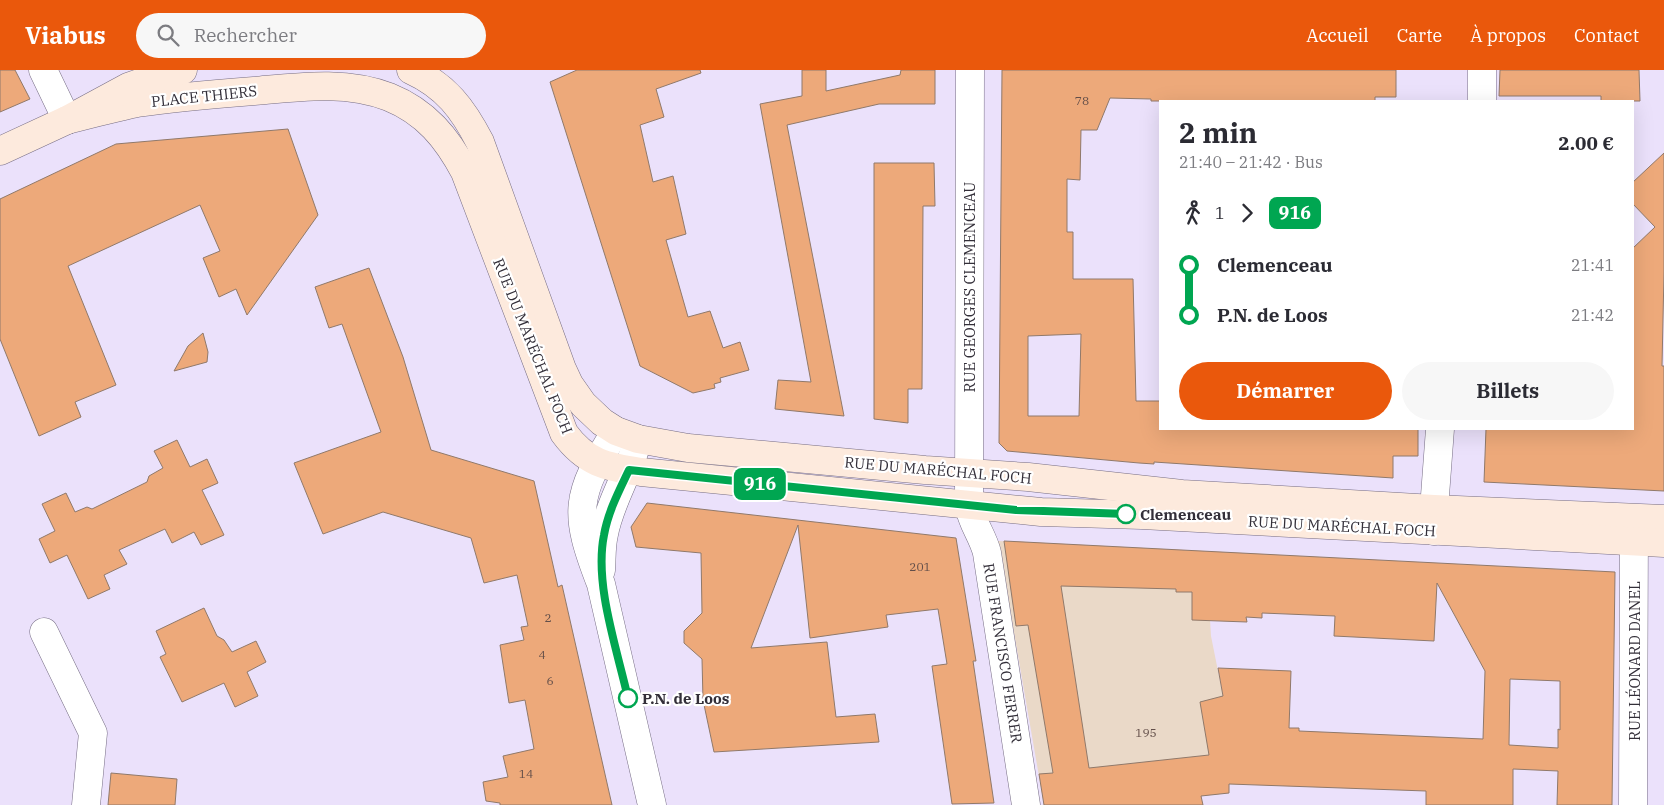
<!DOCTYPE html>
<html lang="fr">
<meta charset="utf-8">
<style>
body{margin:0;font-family:"IBM Plex Serif",serif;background:#f7f7f7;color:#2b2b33;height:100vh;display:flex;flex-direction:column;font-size:19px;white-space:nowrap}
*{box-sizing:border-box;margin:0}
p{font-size:16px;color:#7c7c81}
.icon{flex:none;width:28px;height:28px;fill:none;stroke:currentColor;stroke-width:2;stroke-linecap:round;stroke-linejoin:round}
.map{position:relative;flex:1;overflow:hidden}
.panel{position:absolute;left:1159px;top:30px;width:475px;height:330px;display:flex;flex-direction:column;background:#fff;border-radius:0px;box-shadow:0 5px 20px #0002}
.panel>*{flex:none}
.badge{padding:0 10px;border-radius:8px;font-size:18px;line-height:32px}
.map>.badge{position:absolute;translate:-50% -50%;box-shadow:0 0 0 2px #fff}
.legs{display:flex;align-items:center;gap:8px;height:55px;padding:0 20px;font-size:16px}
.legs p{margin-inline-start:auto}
.head{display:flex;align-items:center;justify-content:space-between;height:85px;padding:0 20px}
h1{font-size:28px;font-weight:800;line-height:38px}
.button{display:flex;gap:10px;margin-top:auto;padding:10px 20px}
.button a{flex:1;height:58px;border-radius:30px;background:#ea580c;color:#fff;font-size:20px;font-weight:800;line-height:58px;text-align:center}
.button a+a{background:#f7f7f7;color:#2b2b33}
ul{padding:0 20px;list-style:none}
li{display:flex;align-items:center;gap:18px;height:50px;font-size:19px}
li i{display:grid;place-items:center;width:8px;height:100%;margin:0 6px;background:currentColor}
li i::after{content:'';width:12px;height:12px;margin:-6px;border:4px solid;border-radius:50%;background:#fff}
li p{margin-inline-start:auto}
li:first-child i{background:linear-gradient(#0000 50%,currentColor 0)}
li:last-child i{background:linear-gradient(currentColor 50%,#0000 0)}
header{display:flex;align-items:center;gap:30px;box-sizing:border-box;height:70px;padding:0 25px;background:#ea580c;color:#fff}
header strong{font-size:24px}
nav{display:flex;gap:28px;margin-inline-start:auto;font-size:18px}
.search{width:350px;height:45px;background:#f7f7f7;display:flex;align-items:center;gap:12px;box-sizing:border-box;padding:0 18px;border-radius:28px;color:#7c7c81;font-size:19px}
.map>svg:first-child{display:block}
</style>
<header>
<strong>Viabus</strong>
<div class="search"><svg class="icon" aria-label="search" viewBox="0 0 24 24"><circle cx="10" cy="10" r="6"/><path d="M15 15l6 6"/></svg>Rechercher</div>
<nav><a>Accueil</a><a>Carte</a><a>À propos</a><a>Contact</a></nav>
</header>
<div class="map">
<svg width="1664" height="735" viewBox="0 0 1664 735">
<rect width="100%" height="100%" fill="#ebe1fb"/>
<path fill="#ead9c8" d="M 998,471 L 1206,482 L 1211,566 L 1223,626 L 1229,723 L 1116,735 L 1044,735 Z"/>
<g fill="#eda97a" stroke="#90796a" fill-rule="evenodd">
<path d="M 0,0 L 15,0 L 30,29 L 0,42 Z"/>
<path d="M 577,0 L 700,0 L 701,3 L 656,19 L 664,47 L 640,55 L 653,112 L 673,106 L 686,164 L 666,170 L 688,247 L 710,241 L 723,278 L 740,272 L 749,300 L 720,308 L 721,312 L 714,314 L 715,318 L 693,323 L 640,296 L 550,12 Z"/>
<path d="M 802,0 L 826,0 L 826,21 L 900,5 L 901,0 L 935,0 L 935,34 L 879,34 L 787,55 L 844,346 L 775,339 L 778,310 L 811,312 L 760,34 L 802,26 Z"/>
<path d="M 1002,0 L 1396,0 L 1396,27 L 1375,27 L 1375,31 L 1151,31 L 1151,29 L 1110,28 L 1097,60 L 1081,60 L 1080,110 L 1067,109 L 1067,162 L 1073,162 L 1073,209 L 1133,209 L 1136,331 L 1160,331 L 1160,359 L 1418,359 L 1418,386 L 1393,386 L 1393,408 L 1154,392 L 1154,394 L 1139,393 L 1007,381 L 999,373 ZM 1081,264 L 1079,346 L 1028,346 L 1028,266 Z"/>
<path d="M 1500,0 L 1639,0 L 1640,31 L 1601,31 L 1601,26 L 1499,26 Z"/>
<path d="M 288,59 L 318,145 L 247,245 L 236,219 L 219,227 L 203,188 L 220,181 L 200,135 L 68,196 L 116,315 L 75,332 L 81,347 L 39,366 L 0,269 L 0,129 L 116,74 Z"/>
<path d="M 1664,83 L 1664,202 L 1662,296 L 1664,296 L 1664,421 L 1484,412 L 1486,359 L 1632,359 L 1632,179 L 1655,157 L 1632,133 L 1632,113 Z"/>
<path d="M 874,93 L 934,93 L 935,136 L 923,136 L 922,319 L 908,319 L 908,353 L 874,349 Z"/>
<path d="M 369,198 L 403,287 L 431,380 L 534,411 L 558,517 L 562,515 L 612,735 L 500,735 L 500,733 L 486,731 L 483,712 L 508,707 L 503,686 L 534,679 L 525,630 L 509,633 L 500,575 L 524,570 L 521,557 L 528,556 L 517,505 L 484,513 L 471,468 L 383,442 L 323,464 L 294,393 L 381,362 L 342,254 L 329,258 L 315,217 Z"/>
<path d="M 203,263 L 208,282 L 207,292 L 174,301 L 188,276 Z"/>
<path d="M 177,370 L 190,397 L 207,389 L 218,413 L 202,420 L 224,465 L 201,475 L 194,462 L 172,473 L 165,459 L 119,480 L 127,494 L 104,505 L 110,519 L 88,529 L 67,485 L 50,493 L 39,469 L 55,461 L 42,434 L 66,423 L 75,442 L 87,437 L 92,439 L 147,412 L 149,406 L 163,398 L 154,381 Z"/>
<path d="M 647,433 L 956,468 L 976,591 L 973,591 L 994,733 L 952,734 L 932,596 L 947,594 L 938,539 L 886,545 L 888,557 L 810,568 L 798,455 L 751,578 L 827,572 L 836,647 L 875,644 L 879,672 L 714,682 L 703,630 L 702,589 L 684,573 L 684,561 L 702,543 L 701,483 L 636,477 L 631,457 Z"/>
<path d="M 1004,471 L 1615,502 L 1612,735 L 1557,735 L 1558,701 L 1513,699 L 1513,735 L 1426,735 L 1426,721 L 1229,714 L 1229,723 L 1201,726 L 1203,735 L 1044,735 L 1039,704 L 1053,703 L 1028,555 L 1016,556 ZM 1437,513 L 1485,601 L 1483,669 L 1299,661 L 1299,658 L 1289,658 L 1291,601 L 1218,598 L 1223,626 L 1200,632 L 1209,685 L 1089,698 L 1061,516 L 1176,519 L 1176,522 L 1192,522 L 1192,550 L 1247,552 L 1246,547 L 1262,548 L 1262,543 L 1335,546 L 1334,566 L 1434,571 ZM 1510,609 L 1560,611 L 1560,660 L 1558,659 L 1558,678 L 1509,675 Z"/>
<path d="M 204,538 L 217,566 L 224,570 L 232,582 L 256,571 L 266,592 L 247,602 L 258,626 L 235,637 L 224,613 L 182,632 L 160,587 L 166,584 L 156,561 Z"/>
<path d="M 111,703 L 177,709 L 175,735 L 108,735 Z"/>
</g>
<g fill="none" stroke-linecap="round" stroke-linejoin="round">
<g stroke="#766d84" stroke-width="29">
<g id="minor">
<path d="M 970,0 L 969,435 C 971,452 983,466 987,483 L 1026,735"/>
<path d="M 1482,31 L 1482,0"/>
<path d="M 1434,461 L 1434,439 L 1440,359"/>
<path d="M 44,562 L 93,663 L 86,735"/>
<path d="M 1633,735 L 1634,449"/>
</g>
</g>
<g stroke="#766d84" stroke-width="29">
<g id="tertiary">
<path d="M 43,0 L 67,50"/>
<path d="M 616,361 C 575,426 573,442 601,514 L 652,735"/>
<path d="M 601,500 C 602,488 601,476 604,464 C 610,431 630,402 638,369"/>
</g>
</g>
<g stroke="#766d84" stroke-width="29">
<g id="secondary">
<path d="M 411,0 C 446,16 463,39 480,72 L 562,299 L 569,314 L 583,334 L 602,352 L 616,361 L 638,369 L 688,378 L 925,400 L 1028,407 L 1182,424 L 1434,439 L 1664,449"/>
<path d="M 67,50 C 90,44 113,38 137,33 C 176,27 215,24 254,21 C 298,17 346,10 389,27 C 426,42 447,68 465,102 L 564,363 C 586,393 606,397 641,402 L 1041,442 L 1142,445 L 1664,473"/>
<path d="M 0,81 L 67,50 L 128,17 L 145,11 L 183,0"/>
</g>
</g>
<use href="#minor" stroke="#fff" stroke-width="28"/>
<use href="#tertiary" stroke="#fff" stroke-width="28"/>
<use href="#secondary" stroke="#fdeadd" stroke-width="28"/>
</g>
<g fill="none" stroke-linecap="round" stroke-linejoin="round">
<g stroke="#fff" stroke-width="11">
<path id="line-1" d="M 628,628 C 617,579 594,514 604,465 C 608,442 619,421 629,400 L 1016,440 L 1126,444"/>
</g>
<use href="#line-1" stroke="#00a651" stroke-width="8"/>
</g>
<g fill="#fff" stroke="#00a651" stroke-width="2.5">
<circle cx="1126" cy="444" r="9"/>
<circle cx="628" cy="628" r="9"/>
</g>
<g text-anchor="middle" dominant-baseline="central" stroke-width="4.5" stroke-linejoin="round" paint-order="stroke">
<g font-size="12" fill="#624e49">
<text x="1082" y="30">78</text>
<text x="920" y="496">201</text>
<text x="548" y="547">2</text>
<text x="542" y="584">4</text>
<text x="550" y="610">6</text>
<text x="1146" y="662">195</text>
<text x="526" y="703">14</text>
</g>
<g font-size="15" fill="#332f39" stroke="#fff">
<text transform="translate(204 26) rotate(-6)">PLACE THIERS</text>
<text transform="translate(969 217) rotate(-90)">RUE GEORGES CLEMENCEAU</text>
<text transform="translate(533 276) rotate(68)">RUE DU MARÉCHAL FOCH</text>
<text transform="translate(938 400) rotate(5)">RUE DU MARÉCHAL FOCH</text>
<text transform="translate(1342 456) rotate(3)">RUE DU MARÉCHAL FOCH</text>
<text transform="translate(1003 583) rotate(81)">RUE FRANCISCO FERRER</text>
<text transform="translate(1634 591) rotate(-90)">RUE LÉONARD DANEL</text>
</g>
<g font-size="15" font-weight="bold" fill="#332f39" stroke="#fff" text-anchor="start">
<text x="1140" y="444">Clemenceau</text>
<text x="642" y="628">P.N. de Loos</text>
</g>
</g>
</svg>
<b class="badge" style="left:760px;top:414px;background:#00a651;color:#fff">916</b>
<section class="panel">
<div class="head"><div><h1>2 min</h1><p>21:40 – 21:42 · Bus</p></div><b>2.00 €</b></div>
<div class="legs"><svg class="icon" aria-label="walk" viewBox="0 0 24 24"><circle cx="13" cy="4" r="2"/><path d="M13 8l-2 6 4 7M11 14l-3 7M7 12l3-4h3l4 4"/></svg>1<svg class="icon" aria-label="forward" viewBox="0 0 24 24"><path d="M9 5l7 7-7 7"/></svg><b class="badge" style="background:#00a651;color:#fff">916</b></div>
<ul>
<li><i style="color:#00a651"></i><b>Clemenceau</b><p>21:41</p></li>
<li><i style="color:#00a651"></i><b>P.N. de Loos</b><p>21:42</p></li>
</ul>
<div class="button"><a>Démarrer</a><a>Billets</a></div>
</section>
</div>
